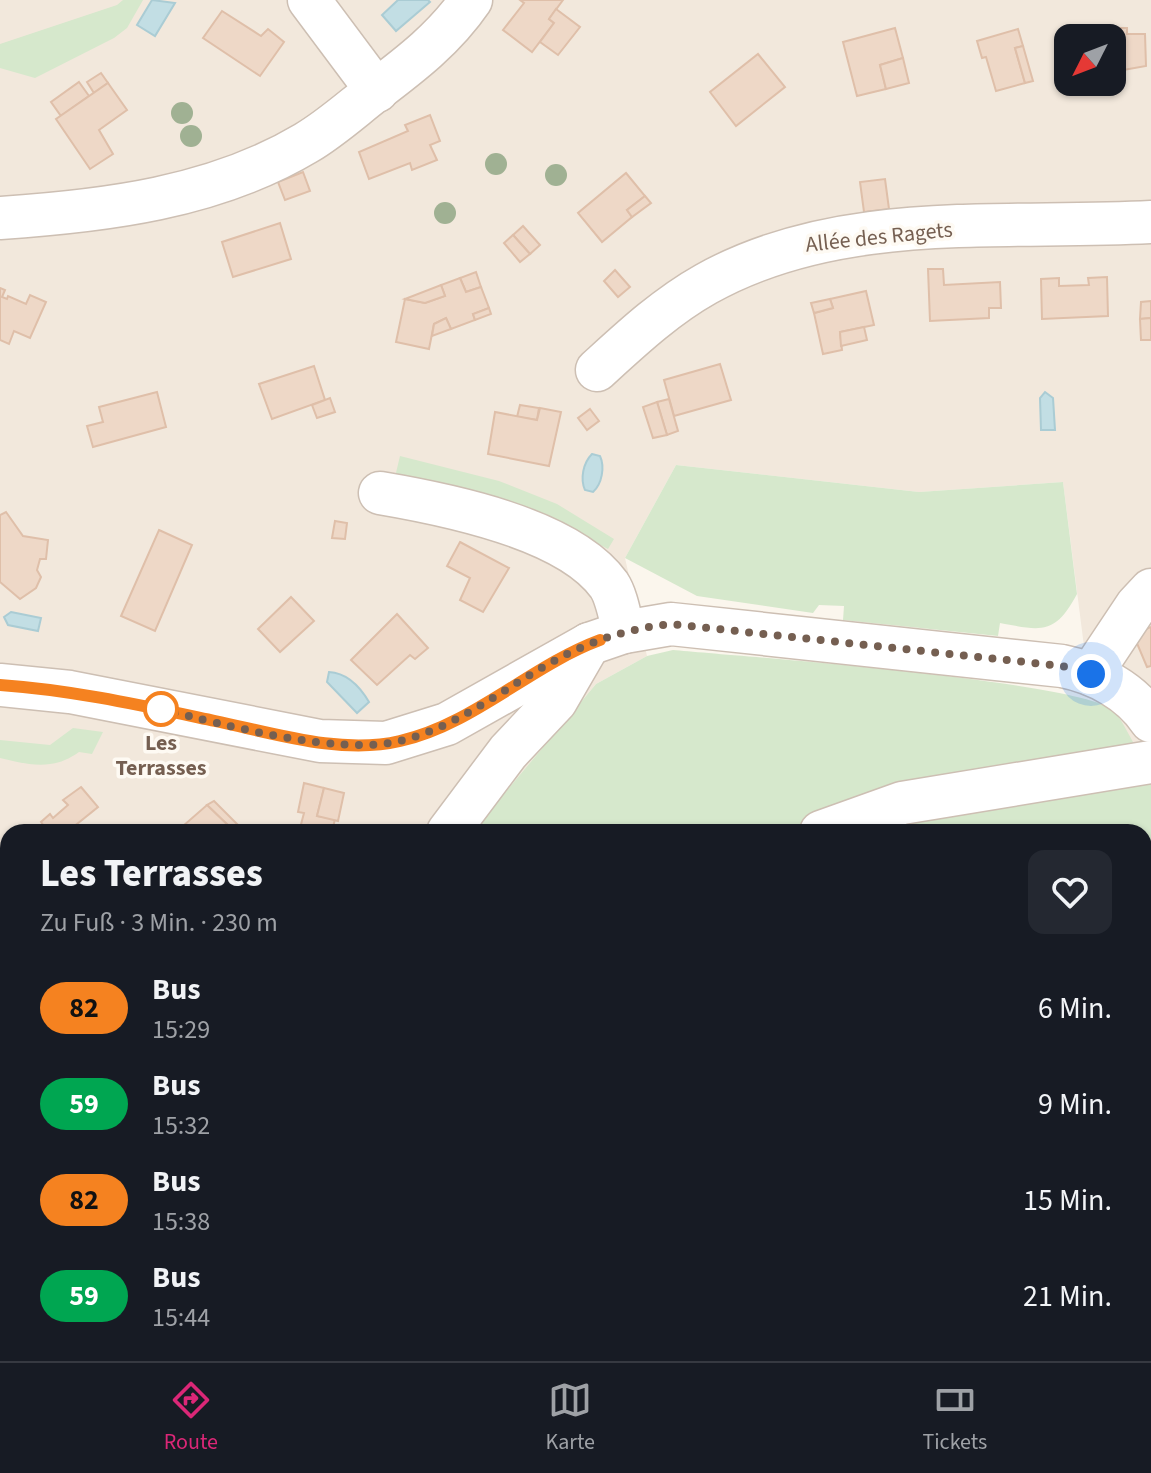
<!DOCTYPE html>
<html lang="de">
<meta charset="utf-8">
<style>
body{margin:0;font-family:"Source Sans 3",sans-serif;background:#242831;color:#f1f3f6;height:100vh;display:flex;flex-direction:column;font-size:30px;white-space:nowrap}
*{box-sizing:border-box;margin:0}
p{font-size:26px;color:#9ea1a6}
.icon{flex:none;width:44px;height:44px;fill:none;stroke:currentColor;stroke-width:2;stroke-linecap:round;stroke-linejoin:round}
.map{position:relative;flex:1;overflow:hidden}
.details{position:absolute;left:0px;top:824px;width:1152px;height:538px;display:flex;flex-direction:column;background:#171b24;border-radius:24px 24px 0 0;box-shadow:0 2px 6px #0004}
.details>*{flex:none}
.badge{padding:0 16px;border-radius:26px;font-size:28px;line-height:52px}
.needle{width:52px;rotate:228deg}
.tools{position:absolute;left:1054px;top:24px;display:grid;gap:16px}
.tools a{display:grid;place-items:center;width:72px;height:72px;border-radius:16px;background:#171b24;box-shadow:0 2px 6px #0004;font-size:40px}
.you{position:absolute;width:40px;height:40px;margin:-20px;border:6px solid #fff;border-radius:50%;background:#1a73e8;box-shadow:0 0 0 12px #1a73e833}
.map>.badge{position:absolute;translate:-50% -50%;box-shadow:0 0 0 4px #fff}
.round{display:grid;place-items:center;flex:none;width:84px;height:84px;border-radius:16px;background:#242831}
.overview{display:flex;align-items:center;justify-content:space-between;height:136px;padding:0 40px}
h1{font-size:38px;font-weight:800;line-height:60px}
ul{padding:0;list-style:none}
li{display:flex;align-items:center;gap:24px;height:96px;padding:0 40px}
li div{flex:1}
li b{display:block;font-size:30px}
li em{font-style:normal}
li .badge{min-width:88px;font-weight:700;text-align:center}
.tabs{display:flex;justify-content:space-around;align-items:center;height:112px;border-top:2px solid #363941;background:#171b24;font-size:22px;color:#9ea1a6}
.tabs a{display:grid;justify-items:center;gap:4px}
.tabs .current{color:#db2777}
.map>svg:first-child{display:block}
</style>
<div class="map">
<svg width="1151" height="1361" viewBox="0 0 1151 1361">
<rect width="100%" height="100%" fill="#fbf6ed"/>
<g fill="#f2e8dc" fill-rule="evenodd">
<path d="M 0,0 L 1151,0 L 1151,768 L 1129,739 L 1086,662 L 1063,482 L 919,492 L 676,465 L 625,558 L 647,656 L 596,684 L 472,832 L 8,832 L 8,935 L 0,935 ZM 1068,38 L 1112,38 L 1112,82 L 1068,82 Z"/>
<path d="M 1151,831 L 1151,1361 L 164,1361 L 164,1354 L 1144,1354 L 1144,833 Z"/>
</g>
<g fill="#d6e8cc">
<path d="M 123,0 L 143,0 L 127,28 L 114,38 L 35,78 L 0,68 L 0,44 L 117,5 Z"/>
<path d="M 400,456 L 499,481 L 557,504 L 614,539 L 608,549 L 564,526 L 395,477 Z"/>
<path d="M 676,465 L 919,492 L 1063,482 L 1077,594 C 1055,635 1042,631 1000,623 L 998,636 L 843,620 L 844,606 L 819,605 L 813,613 L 697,596 L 625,558 Z"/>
<path d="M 673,650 C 737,656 1083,681 1114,711 C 1124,722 1131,741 1140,753 L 838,811 L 796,832 L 472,832 L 596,684 L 647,656 Z"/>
<path d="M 73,728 L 103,732 L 92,754 L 79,752 C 53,771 29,765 0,758 L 0,740 L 50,745 Z"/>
<path d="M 1151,778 L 1151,901 L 1144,904 L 1144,832 L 852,832 Z"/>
<path d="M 0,935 L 8,935 L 8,1354 L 212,1354 L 213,1361 L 0,1361 Z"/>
<rect x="620" y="1354" width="78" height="7"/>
</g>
<g fill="#c2dee4" stroke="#aaccd4" stroke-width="2">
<path d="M 152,0 L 175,3 L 155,36 L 137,25 Z"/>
<path d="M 398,0 L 428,0 L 430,2 L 396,31 L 382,15 Z"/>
<path d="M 1045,392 L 1053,398 L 1055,430 L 1041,430 L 1040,398 Z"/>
<path d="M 592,454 L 600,456 C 605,467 602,484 593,492 L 585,490 C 580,479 583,463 592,454 Z"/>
<path d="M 11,612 L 41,618 L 38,631 L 8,625 L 4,617 Z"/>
<path d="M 329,672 C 347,673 359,685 369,702 L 357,713 L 327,682 Z"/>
</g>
<g fill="#eed8c7" stroke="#dfbfa9" stroke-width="2">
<path d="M 520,0 L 563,0 L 549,19 L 554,23 L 532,52 L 503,30 L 524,3 Z"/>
<path d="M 556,9 L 580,27 L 558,55 L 540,42 L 554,23 L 549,19 Z"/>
<path d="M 222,11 L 261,36 L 268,29 L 284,42 L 260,76 L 203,38 Z"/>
<path d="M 895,28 L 903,58 L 880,65 L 886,89 L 857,96 L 843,42 Z"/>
<path d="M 1103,28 L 1127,28 L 1127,34 L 1145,34 L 1146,66 L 1112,72 L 1112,38 L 1078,38 L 1078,35 L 1103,34 Z"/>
<path d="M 1018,29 L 1023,46 L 1015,48 L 1025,83 L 996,91 L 986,57 L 982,58 L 977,41 Z"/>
<path d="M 1023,46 L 1033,81 L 1025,83 L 1015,48 Z"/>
<path d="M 758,54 L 785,87 L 736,126 L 710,92 Z"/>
<path d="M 903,58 L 909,83 L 886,89 L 880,65 Z"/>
<path d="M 101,73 L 108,83 L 94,93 L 87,82 Z"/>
<path d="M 79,82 L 89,96 L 61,116 L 51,102 Z"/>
<path d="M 108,83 L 127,110 L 99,130 L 113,154 L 90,169 L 56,119 Z"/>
<path d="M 430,115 L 440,141 L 430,145 L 437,160 L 412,170 L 410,163 L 369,179 L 359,152 L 408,131 L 405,125 Z"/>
<path d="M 303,172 L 310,191 L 285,200 L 278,182 Z"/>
<path d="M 626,173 L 645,196 L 627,210 L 632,217 L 602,242 L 578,213 Z"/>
<path d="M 885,179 L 889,209 L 864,212 L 860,182 Z"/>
<path d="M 645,196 L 651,203 L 632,217 L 627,210 Z"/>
<path d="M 280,223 L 291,259 L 233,277 L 222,242 Z"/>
<path d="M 523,226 L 540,245 L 530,254 L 513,235 Z"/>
<path d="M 513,235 L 530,254 L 520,262 L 504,243 Z"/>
<path d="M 928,269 L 943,269 L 944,285 L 1000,282 L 1001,308 L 989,308 L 989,318 L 930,321 Z"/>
<path d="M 615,270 L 630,287 L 618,297 L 604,281 Z"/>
<path d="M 476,272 L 481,287 L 466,292 L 460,278 Z"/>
<path d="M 1107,277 L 1108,316 L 1042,319 L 1041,279 L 1059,278 L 1059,286 L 1089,285 L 1088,278 Z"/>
<path d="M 460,278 L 466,292 L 481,287 L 489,308 L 473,314 L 475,320 L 451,329 L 446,318 L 434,324 L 429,349 L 396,342 L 405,299 L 425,303 L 445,296 L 441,285 Z"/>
<path d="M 441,285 L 445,296 L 425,303 L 405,299 Z"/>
<path d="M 0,288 L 5,290 L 2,297 L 7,299 L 8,296 L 26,304 L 30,295 L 46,302 L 30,338 L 14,331 L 9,344 L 0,340 Z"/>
<path d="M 866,291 L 874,325 L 840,332 L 842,350 L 823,354 L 814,313 L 833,308 L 830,299 Z"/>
<path d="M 830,299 L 833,308 L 814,313 L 811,303 Z"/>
<path d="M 1151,301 L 1151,318 L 1140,319 L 1141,302 Z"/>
<path d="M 489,308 L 491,314 L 475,320 L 473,314 Z"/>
<path d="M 446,318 L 451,329 L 432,336 L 434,324 Z"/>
<path d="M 1151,318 L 1151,340 L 1141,340 L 1140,319 Z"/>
<path d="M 864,327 L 867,340 L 841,346 L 840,332 Z"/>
<path d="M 720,364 L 731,400 L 674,416 L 664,380 Z"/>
<path d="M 314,366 L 325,400 L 272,419 L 259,384 Z"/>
<path d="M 157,392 L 166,427 L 93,447 L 87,426 L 103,422 L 99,407 Z"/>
<path d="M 330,398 L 335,412 L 317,418 L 312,405 Z"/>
<path d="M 669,399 L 678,431 L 667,435 L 657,402 Z"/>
<path d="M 657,402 L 667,435 L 653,438 L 643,407 Z"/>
<path d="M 520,405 L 539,408 L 537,420 L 517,417 Z"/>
<path d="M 540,408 L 561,412 L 549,466 L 488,454 L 495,412 L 537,420 Z"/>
<path d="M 590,409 L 599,421 L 587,430 L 578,418 Z"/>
<path d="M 6,512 L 23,536 L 48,540 L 46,559 L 40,559 L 37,570 L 41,577 L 36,588 L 20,599 L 0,582 L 0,515 Z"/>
<path d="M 335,521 L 347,523 L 345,539 L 332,538 Z"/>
<path d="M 159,530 L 192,545 L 155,631 L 121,616 Z"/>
<path d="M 460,542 L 509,568 L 483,612 L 460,600 L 470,578 L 447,566 Z"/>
<path d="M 291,597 L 314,621 L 280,652 L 258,629 Z"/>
<path d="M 397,614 L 428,648 L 415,659 L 410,655 L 377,685 L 351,660 Z"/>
<path d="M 1151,627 L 1151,666 L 1147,667 L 1136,641 L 1139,632 Z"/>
<path d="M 304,783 L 324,788 L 317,816 L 335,819 L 332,832 L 299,832 L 304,813 L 298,812 Z"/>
<path d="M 81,787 L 98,807 L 67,832 L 37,832 L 44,826 L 41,822 L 50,814 L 53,818 L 68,805 L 63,800 Z"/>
<path d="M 324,788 L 344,793 L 338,821 L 317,816 Z"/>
<path d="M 214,801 L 245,832 L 235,832 L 207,805 Z"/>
<path d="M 207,805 L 235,832 L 189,832 L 183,826 Z"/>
</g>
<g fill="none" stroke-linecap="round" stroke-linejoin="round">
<g stroke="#cdbfb3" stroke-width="45">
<g id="minor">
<path d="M 309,0 L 377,91"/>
<path d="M 0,218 C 104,211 214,198 306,143 C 330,129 352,109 374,92 C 411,64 445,38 471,0"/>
<path d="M 597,370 C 631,339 665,307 706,284 C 840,209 1003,230 1151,222"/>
<path d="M 380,493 C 445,504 568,528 609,585 C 617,597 620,618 624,632"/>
<path d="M 1091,674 L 1137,605 L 1151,590"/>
<path d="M 0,685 L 70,692 L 320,741 L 386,743 L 447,724 L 589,644 L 624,632 L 671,624 L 1062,666 C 1097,673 1131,691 1151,721"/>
<path d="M 448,832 L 508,752 L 556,701 L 589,644"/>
<path d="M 821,832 L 902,803 L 1151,762"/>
<path d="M 225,1354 L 226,1361"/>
</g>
</g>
<use href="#minor" stroke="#fff" stroke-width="42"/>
</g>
<g fill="#a0b193">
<circle cx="182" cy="113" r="11"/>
<circle cx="191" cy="136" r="11"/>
<circle cx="496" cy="164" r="11"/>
<circle cx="556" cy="175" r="11"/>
<circle cx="445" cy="213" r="11"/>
</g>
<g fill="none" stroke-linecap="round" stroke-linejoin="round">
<g stroke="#fff" stroke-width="18">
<path id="line" d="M 0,685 C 73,690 144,706 215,721 C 273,733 341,755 400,741 C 474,724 530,666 600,640"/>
</g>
<use href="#line" stroke="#f58220" stroke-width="12"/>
<path stroke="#755f51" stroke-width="8" stroke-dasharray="0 14.4" d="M 161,709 C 226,725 336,756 400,741 C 458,727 505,687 556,660 C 592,640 631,628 671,624 L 1062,666 L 1091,674"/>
</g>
<circle fill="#fff" stroke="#f58220" stroke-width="4" cx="161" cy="709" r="16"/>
<g text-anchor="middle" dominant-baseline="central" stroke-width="7" stroke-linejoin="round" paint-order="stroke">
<g font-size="22" fill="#755f51" stroke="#fefaf3">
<text transform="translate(879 237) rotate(-6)">Allée des Ragets</text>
</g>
<g font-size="22" font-weight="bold" fill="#755f51" stroke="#fefaf3">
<text x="161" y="743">Les<tspan x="161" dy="25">Terrasses</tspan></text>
</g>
</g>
</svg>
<div class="tools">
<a><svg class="needle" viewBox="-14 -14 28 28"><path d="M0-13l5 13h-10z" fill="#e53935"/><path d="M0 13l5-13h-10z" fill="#9ea1a6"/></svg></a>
</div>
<div class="you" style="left:1091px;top:674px"></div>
<section class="details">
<div class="overview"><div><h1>Les Terrasses</h1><p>Zu Fuß · 3 Min. · 230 m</p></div><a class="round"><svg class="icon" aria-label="heart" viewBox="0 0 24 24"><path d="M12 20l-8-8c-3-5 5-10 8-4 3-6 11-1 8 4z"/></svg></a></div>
<ul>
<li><span class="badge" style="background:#f58220;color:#111">82</span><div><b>Bus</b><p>15:29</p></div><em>6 Min.</em></li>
<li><span class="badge" style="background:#00a651;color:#fff">59</span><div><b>Bus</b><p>15:32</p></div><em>9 Min.</em></li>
<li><span class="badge" style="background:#f58220;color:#111">82</span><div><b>Bus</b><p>15:38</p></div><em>15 Min.</em></li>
<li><span class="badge" style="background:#00a651;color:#fff">59</span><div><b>Bus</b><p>15:44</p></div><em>21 Min.</em></li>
</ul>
</section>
</div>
<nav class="tabs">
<a class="current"><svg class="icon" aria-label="directions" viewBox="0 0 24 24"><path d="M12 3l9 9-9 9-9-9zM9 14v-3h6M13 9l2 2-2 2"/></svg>Route</a>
<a><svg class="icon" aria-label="map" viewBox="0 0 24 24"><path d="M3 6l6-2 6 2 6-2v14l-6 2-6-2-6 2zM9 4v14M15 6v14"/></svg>Karte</a>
<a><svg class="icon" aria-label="tickets" viewBox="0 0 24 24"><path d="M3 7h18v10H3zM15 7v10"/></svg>Tickets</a>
</nav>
